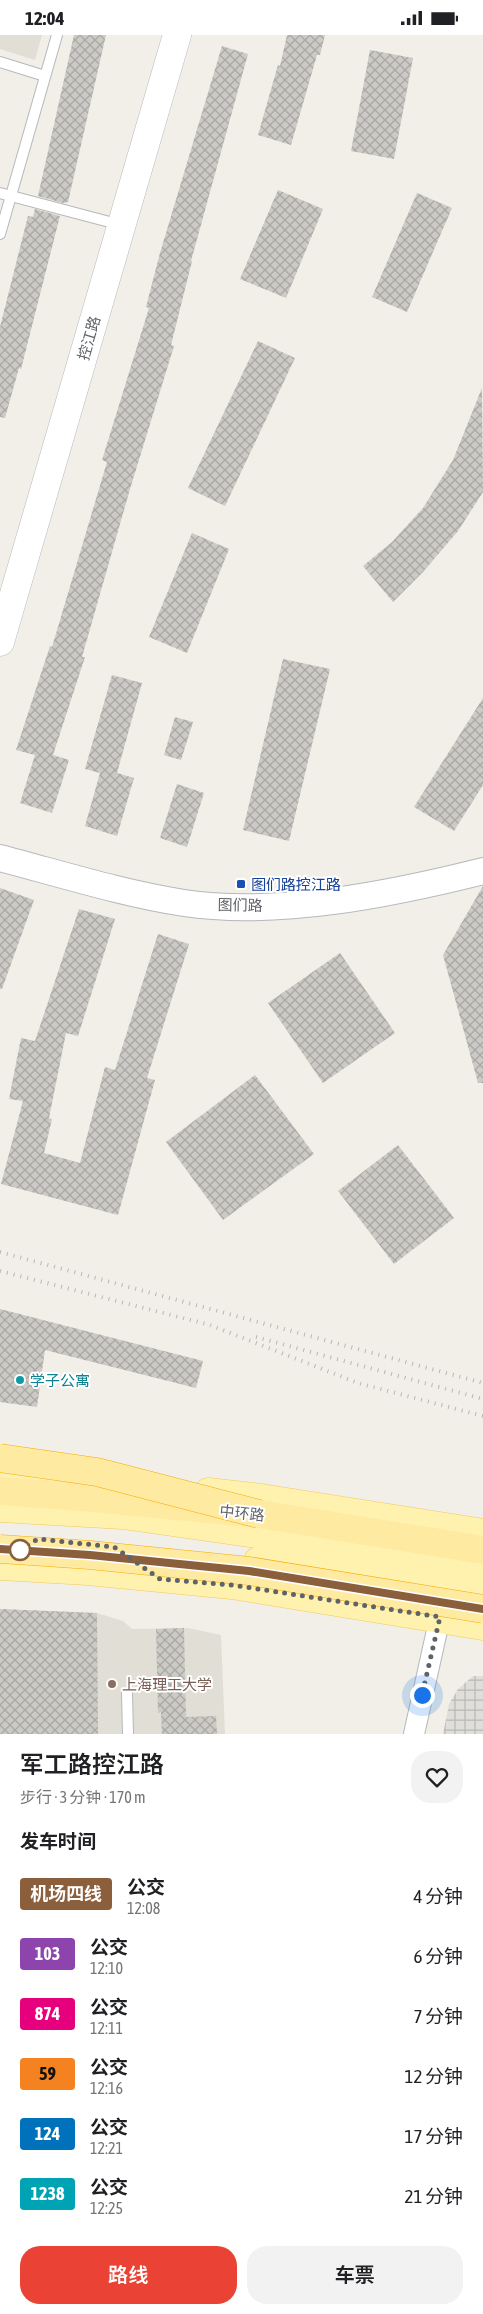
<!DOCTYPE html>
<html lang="zh">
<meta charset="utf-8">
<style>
body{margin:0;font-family:"Asap Condensed","Noto Sans SC",sans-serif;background:#f2f2f2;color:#202124;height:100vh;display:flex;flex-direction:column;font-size:19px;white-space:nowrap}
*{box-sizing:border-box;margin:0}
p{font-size:16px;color:#757577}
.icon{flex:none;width:28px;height:28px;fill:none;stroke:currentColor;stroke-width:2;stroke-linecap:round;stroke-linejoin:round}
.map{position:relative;height:1699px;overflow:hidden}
.details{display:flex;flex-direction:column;background:#fff;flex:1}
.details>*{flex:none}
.badge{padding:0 10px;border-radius:4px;font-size:18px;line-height:32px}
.you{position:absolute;width:25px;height:25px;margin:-12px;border:4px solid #fff;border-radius:50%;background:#1a73e8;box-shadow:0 0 0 8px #1a73e833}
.map>.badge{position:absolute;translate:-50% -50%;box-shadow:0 0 0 2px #fff}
h2{padding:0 20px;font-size:19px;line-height:45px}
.round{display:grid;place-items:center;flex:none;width:52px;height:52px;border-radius:20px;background:#f2f2f2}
.headline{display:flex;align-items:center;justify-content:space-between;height:85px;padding:0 20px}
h1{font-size:24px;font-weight:600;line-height:38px}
.primary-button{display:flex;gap:10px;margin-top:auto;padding:10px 20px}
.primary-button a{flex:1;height:58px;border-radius:20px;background:#ea4335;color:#fff;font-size:20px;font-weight:600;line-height:58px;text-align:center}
.primary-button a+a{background:#f2f2f2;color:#202124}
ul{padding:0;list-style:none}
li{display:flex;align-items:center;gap:15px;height:60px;padding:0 20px}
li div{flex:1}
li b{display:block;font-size:19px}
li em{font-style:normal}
li .badge{min-width:55px;font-weight:700;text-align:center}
.status{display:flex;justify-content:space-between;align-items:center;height:35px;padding:0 25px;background:#fff;direction:ltr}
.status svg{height:14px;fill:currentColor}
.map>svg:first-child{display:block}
</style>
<div class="status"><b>12:04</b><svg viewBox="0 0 49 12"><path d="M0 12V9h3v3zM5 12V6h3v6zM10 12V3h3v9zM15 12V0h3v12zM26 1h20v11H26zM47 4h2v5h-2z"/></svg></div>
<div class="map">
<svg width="483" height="1699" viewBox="0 0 483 1699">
<defs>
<pattern id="industrial-grid" width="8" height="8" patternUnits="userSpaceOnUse" patternTransform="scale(1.25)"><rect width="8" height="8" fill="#e0deda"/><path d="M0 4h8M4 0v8" fill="none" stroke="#b9b8b5"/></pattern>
<pattern id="building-cross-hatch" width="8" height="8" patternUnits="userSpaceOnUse" patternTransform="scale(1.25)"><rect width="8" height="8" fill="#cccac5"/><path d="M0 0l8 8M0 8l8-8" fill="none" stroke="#a9a8a4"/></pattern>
</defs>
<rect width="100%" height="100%" fill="#f1efe8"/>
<path fill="url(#industrial-grid)" d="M 473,1641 L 483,1641 L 483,1699 L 443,1699 L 449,1669 L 458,1654 Z"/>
<g fill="#e1ded6">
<path d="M 0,0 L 42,0 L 35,25 L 0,14 Z"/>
<path d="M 0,1574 L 97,1578 L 123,1586 L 132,1594 L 188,1593 L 221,1600 L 225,1699 L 0,1699 Z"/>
</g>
<g fill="url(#building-cross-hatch)">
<path d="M 74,0 L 106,0 L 68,167 L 63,168 L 38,161 Z"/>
<path d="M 287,0 L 325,0 L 320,20 L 317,20 L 291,110 L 258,100 L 278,30 L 280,31 Z"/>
<path d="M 222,11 L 248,19 L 191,226 L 192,226 L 171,310 L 174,311 L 130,454 L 82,622 L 85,622 L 53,720 L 69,725 L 52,778 L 20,768 L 35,720 L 16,715 L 50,611 L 52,612 L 107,427 L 102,425 L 149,273 L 146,272 L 160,218 Z"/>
<path d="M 370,15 L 413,23 L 394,124 L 351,116 Z"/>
<path d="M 278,155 L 323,174 L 286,263 L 240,244 Z"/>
<path d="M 417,158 L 452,173 L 407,277 L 372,262 Z"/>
<path d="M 35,174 L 60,181 L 21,334 L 19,333 L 5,383 L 0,382 L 0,292 L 28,181 L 33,182 Z"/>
<path d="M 258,306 L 295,323 L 225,471 L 188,453 Z"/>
<path d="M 482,353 L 483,457 L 458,496 L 423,537 L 393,567 L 363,531 L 392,507 L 423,473 L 453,425 Z"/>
<path d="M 192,498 L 229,514 L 187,618 L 149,602 Z"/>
<path d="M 283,624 L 330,634 L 289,806 L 243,795 Z"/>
<path d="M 112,640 L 142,648 L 117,738 L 134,743 L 117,801 L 85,791 L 100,738 L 85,734 Z"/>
<path d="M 483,663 L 483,750 L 454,796 L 414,772 Z"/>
<path d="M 175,682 L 193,687 L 181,725 L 164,720 Z"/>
<path d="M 177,749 L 204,758 L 187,812 L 160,803 Z"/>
<path d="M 483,851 L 483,1048 L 478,1048 L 443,920 Z"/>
<path d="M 0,853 L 34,865 L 2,954 L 0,954 Z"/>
<path d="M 79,874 L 115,884 L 78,1001 L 66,998 L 49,1083 L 52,1084 L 44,1118 L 80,1128 L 105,1032 L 115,1035 L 158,899 L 189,909 L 147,1043 L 155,1045 L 118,1180 L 1,1149 L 23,1066 L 9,1064 L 21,1003 L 35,1006 Z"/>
<path d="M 340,918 L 395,998 L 323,1048 L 268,968 Z"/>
<path d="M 255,1040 L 314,1119 L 223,1185 L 166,1107 Z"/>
<path d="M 398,1110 L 454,1183 L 394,1229 L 338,1156 Z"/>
<path d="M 0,1274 L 203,1326 L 196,1353 L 45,1315 L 37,1372 L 0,1367 Z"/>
<path d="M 0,1574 L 97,1578 L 98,1699 L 0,1699 Z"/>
<path d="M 184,1593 L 186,1682 L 216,1681 L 217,1699 L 162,1699 L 161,1677 L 158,1678 L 156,1594 Z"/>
</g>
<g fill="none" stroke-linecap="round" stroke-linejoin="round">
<g stroke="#b5b8bc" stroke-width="12">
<g id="service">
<path d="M 0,27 L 45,41"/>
<path d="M 0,158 L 121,190"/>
<path d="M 0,199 L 57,0"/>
<path d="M 127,1658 L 128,1699"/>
</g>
</g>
<g stroke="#b5b8bc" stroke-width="22">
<path id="minor" d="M 414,1699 L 440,1582"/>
</g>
<g stroke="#b5b8bc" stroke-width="28">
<path id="tertiary" d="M 0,823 C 61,839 121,858 184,868 C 278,882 391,859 483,836"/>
</g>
<g stroke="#b6babf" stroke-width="29">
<path id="secondary" d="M 0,607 L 177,0"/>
</g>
<g stroke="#f2c960" stroke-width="29">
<g id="primary">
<path d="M 0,1440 L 73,1444"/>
<path d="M 208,1457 L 261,1463 L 483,1498"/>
<path d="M 0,1473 L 123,1480 L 442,1525 L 483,1533"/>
<path d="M 258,1526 L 359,1536 L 483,1556"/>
<path d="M 0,1531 L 88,1536 L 232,1550 L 483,1591"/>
</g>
</g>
<g stroke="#f9ab00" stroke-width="29">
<path id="trunk" d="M 0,1456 L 94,1463 L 259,1479 L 483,1515"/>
</g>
<use href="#service" stroke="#fff" stroke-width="10"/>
<use href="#minor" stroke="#fff" stroke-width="20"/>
<use href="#tertiary" stroke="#fff" stroke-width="26"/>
<use href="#secondary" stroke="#fff" stroke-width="28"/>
<use href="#primary" stroke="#fff2af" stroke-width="28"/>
<use href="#trunk" stroke="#feeaa1" stroke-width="28"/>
<g stroke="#b6b7b8" stroke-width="4" stroke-dasharray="1 6" stroke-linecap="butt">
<path d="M 0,1217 L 483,1348"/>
<path d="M 0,1236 L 210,1290 L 358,1348 L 483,1381"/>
<path d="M 256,1302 L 483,1364"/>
</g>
<g stroke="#f9ab00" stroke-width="29" stroke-linecap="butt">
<g id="trunk-bridge">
<path d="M 0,1423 L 97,1437 L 259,1479"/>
<path d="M 0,1514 L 90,1520 L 249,1536 L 483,1574"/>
</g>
</g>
<use href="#trunk-bridge" stroke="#feeaa1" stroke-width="28"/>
</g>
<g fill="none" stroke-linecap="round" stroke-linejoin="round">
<g stroke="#fff" stroke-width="11">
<path id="line" d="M 0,1514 L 90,1520 L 249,1536 L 483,1574"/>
</g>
<use href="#line" stroke="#8b5e3c" stroke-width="8"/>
<path stroke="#5f6368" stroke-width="5" stroke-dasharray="0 9" d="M 20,1515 L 38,1504 L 114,1512 L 160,1544 L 232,1550 L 440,1582 L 422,1660"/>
</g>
<rect fill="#1a4fb4" stroke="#fff" stroke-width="2" x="236" y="844" width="10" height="10" rx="2.5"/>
<circle fill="#0f9aa8" stroke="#fff" stroke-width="2" cx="20" cy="1345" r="5"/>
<circle fill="#fff" stroke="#8b5e3c" stroke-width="2.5" cx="20" cy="1515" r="10"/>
<circle fill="#8d6e63" stroke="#fff" stroke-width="2" cx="112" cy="1649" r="5"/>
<g text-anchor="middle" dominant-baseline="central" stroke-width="4" stroke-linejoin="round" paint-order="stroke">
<g font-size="15" fill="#5f6368" stroke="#fff">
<text transform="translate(89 303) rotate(-74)">控江路</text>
<text transform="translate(240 870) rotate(1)">图们路</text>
<text transform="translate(242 1478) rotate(6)">中环路</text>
</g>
<g font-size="15" fill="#164399" stroke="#fff" text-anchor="start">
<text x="251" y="849">图们路控江路</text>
</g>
<g font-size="15" fill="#0d838f" stroke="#fff" text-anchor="start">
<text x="30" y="1345">学子公寓</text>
</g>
<g font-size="15" fill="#785e54" stroke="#fff" text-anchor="start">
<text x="122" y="1649">上海理工大学</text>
</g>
</g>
</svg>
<div class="you" style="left:422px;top:1660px"></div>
</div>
<section class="details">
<div class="headline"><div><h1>军工路控江路</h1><p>步行 · 3 分钟 · 170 m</p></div><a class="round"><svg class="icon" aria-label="heart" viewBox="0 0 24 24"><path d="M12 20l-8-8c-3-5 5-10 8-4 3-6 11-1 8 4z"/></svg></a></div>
<h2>发车时间</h2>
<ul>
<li><span class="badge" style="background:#8b5e3c;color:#fff">机场四线</span><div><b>公交</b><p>12:08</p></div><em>4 分钟</em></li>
<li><span class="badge" style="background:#8e44ad;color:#fff">103</span><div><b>公交</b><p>12:10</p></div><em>6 分钟</em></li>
<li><span class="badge" style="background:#e6007e;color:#fff">874</span><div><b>公交</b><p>12:11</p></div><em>7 分钟</em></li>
<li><span class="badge" style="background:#f58220;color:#111">59</span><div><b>公交</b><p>12:16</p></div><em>12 分钟</em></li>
<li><span class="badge" style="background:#0072bc;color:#fff">124</span><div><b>公交</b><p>12:21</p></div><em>17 分钟</em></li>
<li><span class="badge" style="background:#00a3b4;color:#fff">1238</span><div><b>公交</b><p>12:25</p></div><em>21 分钟</em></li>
</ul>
<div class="primary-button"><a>路线</a><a>车票</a></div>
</section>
